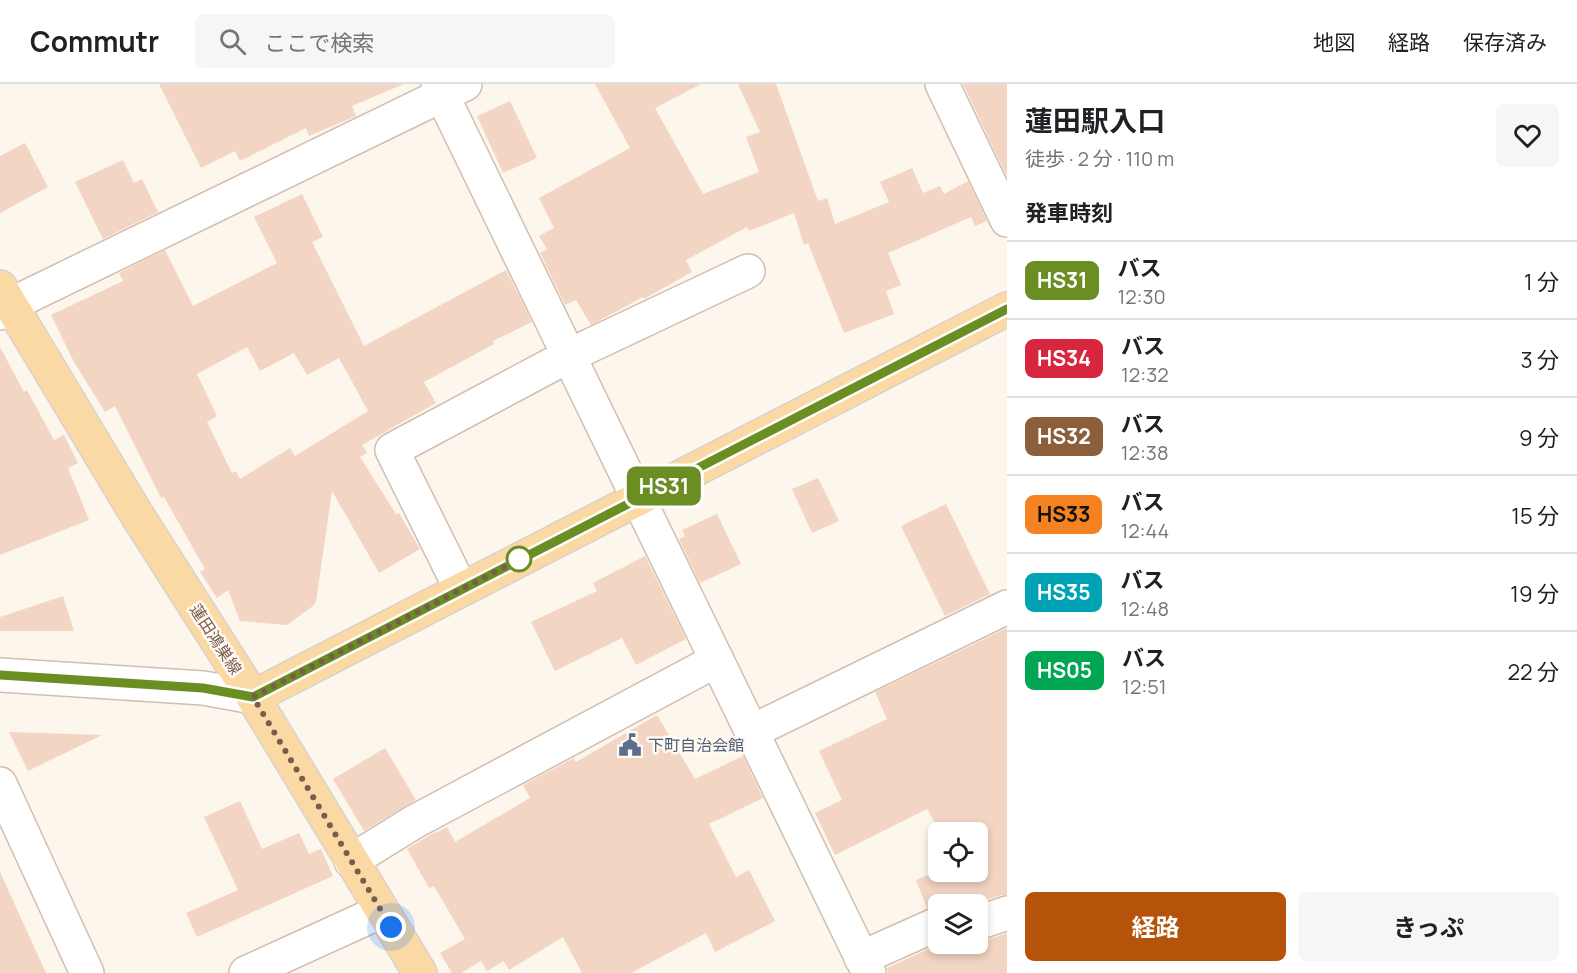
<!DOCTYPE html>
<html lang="ja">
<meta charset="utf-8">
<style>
body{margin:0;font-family:Manrope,"Noto Sans JP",sans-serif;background:#f6f6f6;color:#202124;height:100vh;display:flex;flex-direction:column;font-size:22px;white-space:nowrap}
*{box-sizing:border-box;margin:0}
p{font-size:20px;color:#757577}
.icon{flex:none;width:33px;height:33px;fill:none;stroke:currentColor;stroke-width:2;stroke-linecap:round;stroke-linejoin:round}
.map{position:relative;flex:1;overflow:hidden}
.side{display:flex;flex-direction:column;background:#fff;width:570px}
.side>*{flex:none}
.badge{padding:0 12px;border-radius:9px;font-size:21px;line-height:39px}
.buttons{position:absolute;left:928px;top:738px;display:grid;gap:12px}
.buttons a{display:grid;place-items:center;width:60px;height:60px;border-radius:9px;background:#fff;box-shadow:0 3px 9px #0003;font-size:30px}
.you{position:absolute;width:30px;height:30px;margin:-15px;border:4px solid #fff;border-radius:50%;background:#1a73e8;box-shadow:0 0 0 9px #1a73e833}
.map>.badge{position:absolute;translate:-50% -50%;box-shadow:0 0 0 3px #fff}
h2{padding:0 18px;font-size:22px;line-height:54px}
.round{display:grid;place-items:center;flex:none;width:63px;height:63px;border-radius:9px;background:#f6f6f6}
.headline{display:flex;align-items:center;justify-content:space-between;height:102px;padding:0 18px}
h1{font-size:28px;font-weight:700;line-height:45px}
.action{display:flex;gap:12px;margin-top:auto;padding:12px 18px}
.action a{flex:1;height:69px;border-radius:9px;background:#b45309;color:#fff;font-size:24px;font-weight:700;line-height:69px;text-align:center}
.action a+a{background:#f6f6f6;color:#202124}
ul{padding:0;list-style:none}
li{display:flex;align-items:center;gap:18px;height:78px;padding:0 18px;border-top:2px solid #e0e0e0}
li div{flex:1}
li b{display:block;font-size:22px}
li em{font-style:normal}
li .badge{min-width:66px;font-weight:700;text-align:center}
header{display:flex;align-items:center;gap:36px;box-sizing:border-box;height:84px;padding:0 30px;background:#fff;border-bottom:2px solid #e0e0e0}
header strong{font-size:28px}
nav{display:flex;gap:33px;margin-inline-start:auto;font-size:21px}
.search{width:420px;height:54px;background:#f6f6f6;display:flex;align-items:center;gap:15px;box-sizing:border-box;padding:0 21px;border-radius:9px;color:#757577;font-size:22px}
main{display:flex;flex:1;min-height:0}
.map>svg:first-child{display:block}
</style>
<header>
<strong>Commutr</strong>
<div class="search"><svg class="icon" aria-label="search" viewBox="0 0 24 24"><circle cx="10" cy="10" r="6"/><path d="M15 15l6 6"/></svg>ここで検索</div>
<nav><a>地図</a><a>経路</a><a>保存済み</a></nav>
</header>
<main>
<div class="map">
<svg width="1007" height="889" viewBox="0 0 1007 889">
<rect width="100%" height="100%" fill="#fdf6ec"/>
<g fill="#f3d5c3" fill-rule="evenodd">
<path d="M 159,0 L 404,0 L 352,22 L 356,32 L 309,52 L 306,44 L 240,77 L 235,67 L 201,84 Z"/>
<path d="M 595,0 L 701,0 L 655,24 L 703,110 L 759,88 L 746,53 L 760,48 L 738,0 L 776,0 L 818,117 L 827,114 L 835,140 L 889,118 L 880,98 L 912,84 L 923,109 L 940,102 L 944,110 L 968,97 L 987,137 L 975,142 L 971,133 L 888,169 L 901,201 L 886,207 L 894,230 L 844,249 L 808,159 L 804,161 L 794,129 L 749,147 L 747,143 L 686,176 L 692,188 L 644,215 L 643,213 L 591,241 L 576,216 L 565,221 L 540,169 L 547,165 L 539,152 L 554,144 L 539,114 L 630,64 Z"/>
<path d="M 963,0 L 1007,0 L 1007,93 Z"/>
<path d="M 510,17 L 537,74 L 503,89 L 477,32 Z"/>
<path d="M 25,59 L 48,103 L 0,129 L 0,72 Z"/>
<path d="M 123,76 L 134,99 L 142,95 L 158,128 L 103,155 L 75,98 Z"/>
<path d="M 302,110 L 323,153 L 312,158 L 364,262 L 506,186 L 532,238 L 493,257 L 494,260 L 424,298 L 436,319 L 362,361 L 367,369 L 360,373 L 396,430 L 399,429 L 420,465 L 379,489 L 332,407 L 316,518 L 313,522 L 287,541 L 240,537 L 228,506 L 217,514 L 200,488 L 205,485 L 164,413 L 161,414 L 115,322 L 105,328 L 74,278 L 51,231 L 123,197 L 119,189 L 165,166 L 193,222 L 277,179 L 254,133 ZM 247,263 L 260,287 L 294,269 L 307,291 L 339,274 L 368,327 L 295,372 L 290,364 L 240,395 L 236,387 L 232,389 L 207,338 L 217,332 L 197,290 Z"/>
<path d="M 0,263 L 24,308 L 27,306 L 54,356 L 64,351 L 78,379 L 68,384 L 89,436 L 0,471 Z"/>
<path d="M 818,394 L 839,437 L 812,449 L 792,405 Z"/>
<path d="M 946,420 L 990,510 L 945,532 L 901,442 Z"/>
<path d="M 717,430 L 741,480 L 700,499 L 679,455 L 685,452 L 682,446 Z"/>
<path d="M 645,472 L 686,555 L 636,581 L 622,554 L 555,587 L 531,538 L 597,507 L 593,499 Z"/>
<path d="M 63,512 L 74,547 L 0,547 L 0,533 Z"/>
<path d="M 1007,544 L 1007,811 L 1001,811 L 974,820 L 939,820 L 939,822 L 927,824 L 916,796 L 939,787 L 978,788 L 978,748 L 940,748 L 927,725 L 835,771 L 815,729 L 842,716 L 819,667 L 887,635 L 875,608 Z"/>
<path d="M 657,631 L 695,695 L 743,672 L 763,714 L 709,740 L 736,793 L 749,786 L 775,837 L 715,868 L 706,849 L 631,889 L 582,889 L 563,853 L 509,886 L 504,877 L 487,887 L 481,877 L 461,889 L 452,889 L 440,869 L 465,855 L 434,802 L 429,804 L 407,765 L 435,748 L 436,749 L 447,743 L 455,758 L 530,714 L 523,701 L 574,674 L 576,678 Z"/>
<path d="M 9,648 L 102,651 L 28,687 Z"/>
<path d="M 385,664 L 416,716 L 364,747 L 333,695 Z"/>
<path d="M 240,717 L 262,765 L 299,749 L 309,770 L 321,765 L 333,792 L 197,853 L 186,829 L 238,806 L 204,733 Z"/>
<path d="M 0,788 L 46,889 L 0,889 Z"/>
<path d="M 1007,849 L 1007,889 L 888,889 L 887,884 L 939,860 L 978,860 L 978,857 L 984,857 Z"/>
</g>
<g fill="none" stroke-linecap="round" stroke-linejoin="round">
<g stroke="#d1beb0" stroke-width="36">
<g id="minor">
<path d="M 438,0 L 442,11 L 869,889"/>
<path d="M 942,0 L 1007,136"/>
<path d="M 0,229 L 10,221 L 465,0"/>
<path d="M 461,505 L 392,366 L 568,272 L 748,187"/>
<path d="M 0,591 L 203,604 L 253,613"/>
<path d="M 751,648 L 1007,523"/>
<path d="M 0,700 L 87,889"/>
<path d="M 351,777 L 414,738 L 717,576"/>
<path d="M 978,839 L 1007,829"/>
<path d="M 861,874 L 935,841 L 939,841"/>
<path d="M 246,889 L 382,827"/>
</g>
</g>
<g stroke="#dad1cd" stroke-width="36">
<g id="major">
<path d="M 0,203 L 137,431 L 253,613 L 420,889"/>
<path d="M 253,613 L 1007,225"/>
</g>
</g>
<use href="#minor" stroke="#fff" stroke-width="33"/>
<use href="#major" stroke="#fbd9a5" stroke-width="33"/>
</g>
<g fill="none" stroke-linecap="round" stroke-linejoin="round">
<g stroke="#fff" stroke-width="14">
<path id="line" d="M 0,591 L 203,604 L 253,613 L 1007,225"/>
</g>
<use href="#line" stroke="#6b8e23" stroke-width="9"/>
<path stroke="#7a5c4d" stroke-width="6" stroke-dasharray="0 10.8" d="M 391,843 L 253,613 L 520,475 L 519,475"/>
</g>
<defs>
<g id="civic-bare" transform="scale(1.8)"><path d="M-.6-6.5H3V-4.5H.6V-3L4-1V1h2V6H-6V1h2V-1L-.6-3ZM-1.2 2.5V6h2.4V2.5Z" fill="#5c6f8a" stroke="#fffaf3" stroke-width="2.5" paint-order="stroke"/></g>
</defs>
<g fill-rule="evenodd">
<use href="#civic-bare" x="630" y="661"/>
</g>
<circle fill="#fff" stroke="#6b8e23" stroke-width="3" cx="519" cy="475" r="12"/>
<g text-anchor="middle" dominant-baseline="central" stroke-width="5" stroke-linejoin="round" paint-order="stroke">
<g font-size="16" fill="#7a5c4d" stroke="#fffaf3">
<text transform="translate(216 555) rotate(57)">蓮田鴻巣線</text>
</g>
<g font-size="16" fill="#4e5e75" stroke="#fffaf3" text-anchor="start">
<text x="648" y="661">下町自治会館</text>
</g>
</g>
</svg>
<div class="buttons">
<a><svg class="icon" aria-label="locate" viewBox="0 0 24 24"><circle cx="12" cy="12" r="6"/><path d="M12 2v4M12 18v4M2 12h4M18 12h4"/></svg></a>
<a><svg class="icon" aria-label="layers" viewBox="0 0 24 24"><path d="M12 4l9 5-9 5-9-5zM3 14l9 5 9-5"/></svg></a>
</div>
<div class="you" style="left:391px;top:843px"></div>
<b class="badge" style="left:664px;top:402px;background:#6b8e23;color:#fff">HS31</b>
</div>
<section class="side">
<div class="headline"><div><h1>蓮田駅入口</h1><p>徒歩 · 2 分 · 110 m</p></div><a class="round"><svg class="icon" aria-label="heart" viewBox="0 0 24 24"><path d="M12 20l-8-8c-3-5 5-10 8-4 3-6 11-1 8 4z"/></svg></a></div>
<h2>発車時刻</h2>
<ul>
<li><span class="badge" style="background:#6b8e23;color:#fff">HS31</span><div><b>バス</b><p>12:30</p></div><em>1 分</em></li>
<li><span class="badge" style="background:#d7263d;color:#fff">HS34</span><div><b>バス</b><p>12:32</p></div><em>3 分</em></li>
<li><span class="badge" style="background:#8b5e3c;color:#fff">HS32</span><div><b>バス</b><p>12:38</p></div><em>9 分</em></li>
<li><span class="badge" style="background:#f58220;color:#111">HS33</span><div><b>バス</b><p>12:44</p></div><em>15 分</em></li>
<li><span class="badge" style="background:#00a3b4;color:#fff">HS35</span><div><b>バス</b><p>12:48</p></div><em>19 分</em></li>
<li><span class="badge" style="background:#00a651;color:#fff">HS05</span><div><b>バス</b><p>12:51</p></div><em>22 分</em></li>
</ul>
<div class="action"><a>経路</a><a>きっぷ</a></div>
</section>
</main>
